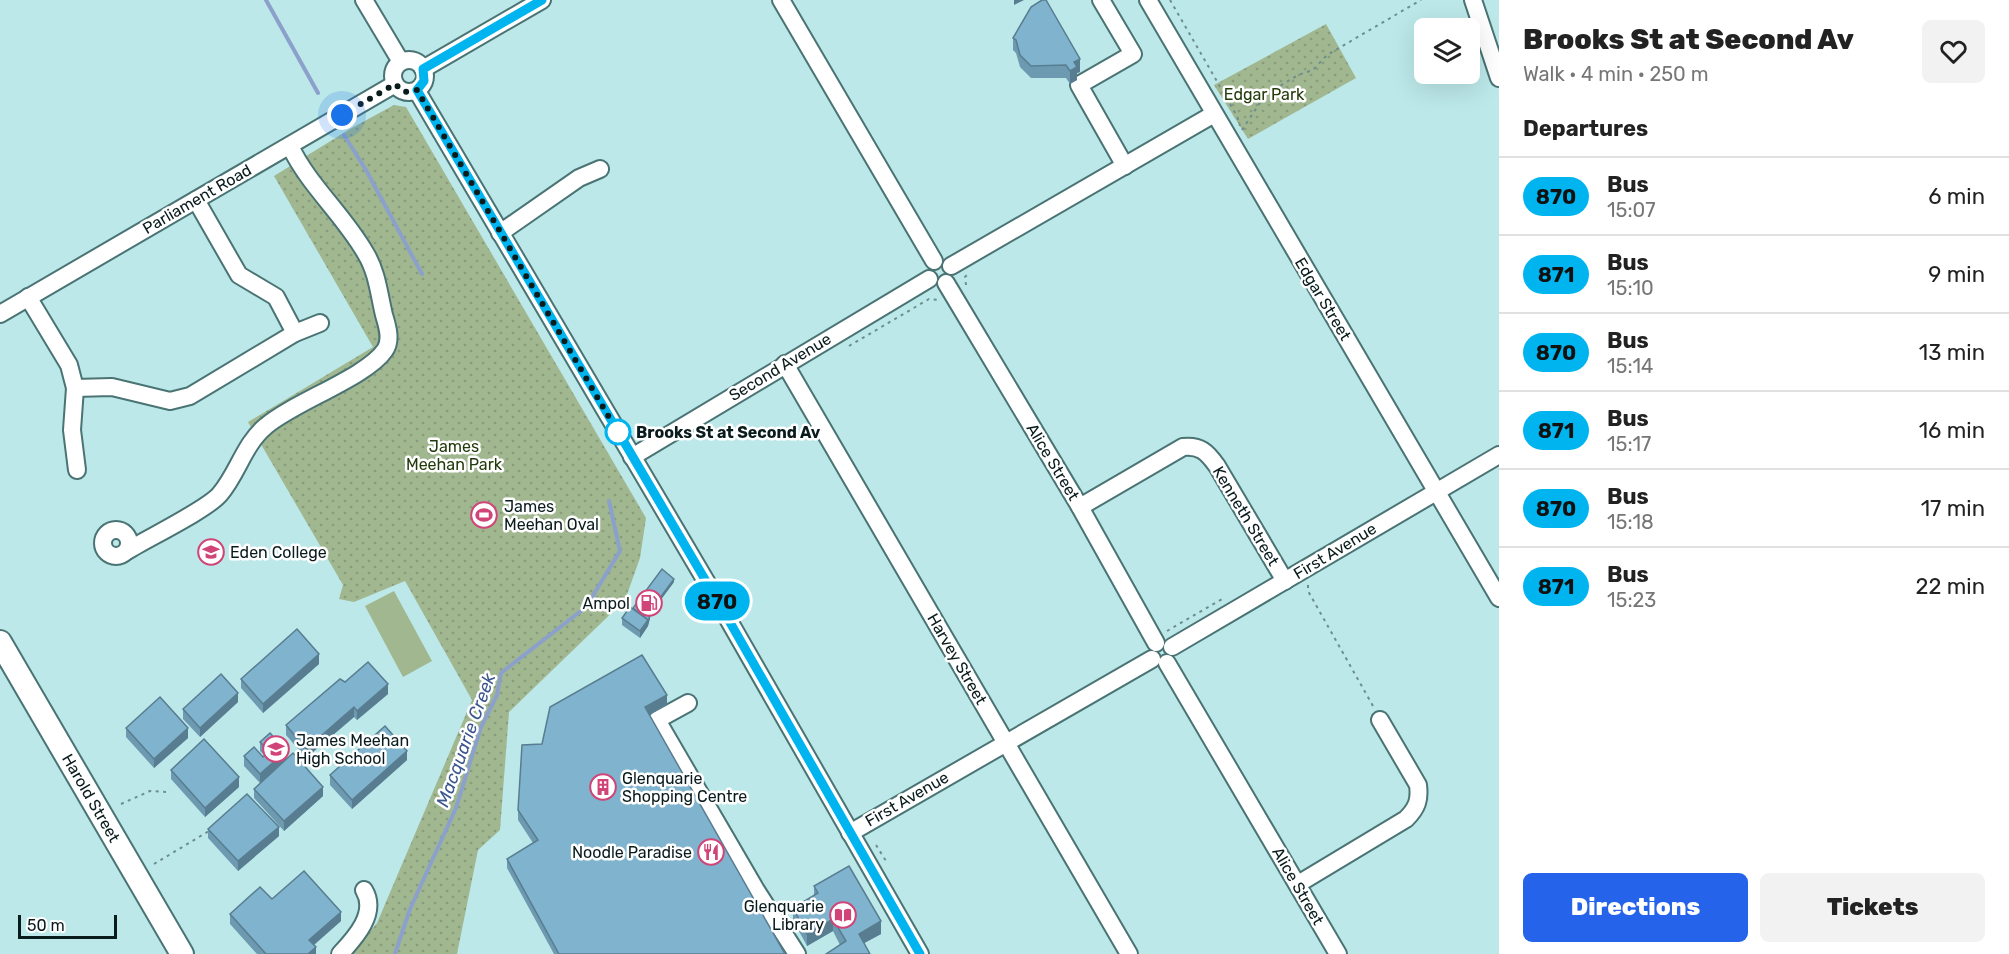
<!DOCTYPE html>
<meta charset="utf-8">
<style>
body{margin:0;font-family:Rubik,sans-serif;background:#f2f2f2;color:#222;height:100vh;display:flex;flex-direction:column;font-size:22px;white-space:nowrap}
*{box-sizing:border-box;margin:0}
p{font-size:20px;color:#767676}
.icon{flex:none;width:33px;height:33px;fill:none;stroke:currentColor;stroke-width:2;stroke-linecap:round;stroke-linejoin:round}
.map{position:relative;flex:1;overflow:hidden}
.side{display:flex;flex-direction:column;background:#fff;width:510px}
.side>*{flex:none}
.badge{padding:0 12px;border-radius:20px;font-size:21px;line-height:39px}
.controls{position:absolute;left:1414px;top:18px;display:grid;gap:12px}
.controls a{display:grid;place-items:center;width:66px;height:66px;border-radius:9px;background:#fff;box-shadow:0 6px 24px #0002;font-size:30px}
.scale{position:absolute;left:18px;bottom:15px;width:99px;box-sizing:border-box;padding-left:6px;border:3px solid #0a1b1c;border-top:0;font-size:16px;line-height:21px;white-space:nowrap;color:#0a1b1c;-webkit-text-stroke:4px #fff;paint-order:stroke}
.you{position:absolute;width:30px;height:30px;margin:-15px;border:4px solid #fff;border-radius:50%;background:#1a73e8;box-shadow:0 0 0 9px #1a73e833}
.map>.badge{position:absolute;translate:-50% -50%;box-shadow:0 0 0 3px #fff}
h2{padding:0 24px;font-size:22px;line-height:54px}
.round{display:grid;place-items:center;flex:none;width:63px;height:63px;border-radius:9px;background:#f2f2f2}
.overview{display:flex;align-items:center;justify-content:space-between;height:102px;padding:0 24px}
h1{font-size:28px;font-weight:800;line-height:45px}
.action{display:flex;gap:12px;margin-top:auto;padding:12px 24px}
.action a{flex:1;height:69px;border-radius:9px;background:#2563eb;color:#fff;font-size:24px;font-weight:800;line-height:69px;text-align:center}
.action a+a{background:#f2f2f2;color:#222}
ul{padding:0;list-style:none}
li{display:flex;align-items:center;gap:18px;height:78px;padding:0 24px;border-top:2px solid #e0e0e0}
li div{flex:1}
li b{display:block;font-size:22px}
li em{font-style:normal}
li .badge{min-width:66px;font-weight:700;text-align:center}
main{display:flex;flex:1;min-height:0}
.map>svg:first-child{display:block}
</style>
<main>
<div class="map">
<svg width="1499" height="954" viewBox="0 0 1499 954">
<defs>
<pattern id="park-dots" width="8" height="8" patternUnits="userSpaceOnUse" patternTransform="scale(1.5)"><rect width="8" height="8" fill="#a1b790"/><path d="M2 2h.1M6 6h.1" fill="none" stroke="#899d7c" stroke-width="1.8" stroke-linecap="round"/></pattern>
</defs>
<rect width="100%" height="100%" fill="#bce8e9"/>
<path fill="#a1b790" d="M 394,591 L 432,661 L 403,677 L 365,606 Z"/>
<g fill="url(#park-dots)">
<path d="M 1326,24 L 1356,78 L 1248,139 L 1214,85 Z"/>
<path d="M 394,105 L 406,107 L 646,518 L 640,558 L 625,600 L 509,712 L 500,830 L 478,850 L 457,954 L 350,954 L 377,923 L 472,700 L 405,581 L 354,602 L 339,599 L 343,585 L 248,422 L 373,347 L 274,176 L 350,129 Z"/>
</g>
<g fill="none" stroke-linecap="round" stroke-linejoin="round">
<g stroke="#8ba1cb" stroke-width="4">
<path d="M 266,0 L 318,93"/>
<path d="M 344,135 L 366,170 L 422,274"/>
<path d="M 395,954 L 410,909 L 456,808 L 481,727 L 497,695 L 501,673 L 586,607 L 620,551 L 609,501"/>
</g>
<g stroke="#4a7374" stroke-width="20">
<g id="minor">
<path d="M 364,0 L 401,62"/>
<path d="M 781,0 L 934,261"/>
<path d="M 1101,0 L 1133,54 L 1079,85 L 1125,166"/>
<path d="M 1148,0 L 1499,598"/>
<path d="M 1473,0 L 1499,78"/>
<circle cx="409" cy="76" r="16"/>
<path d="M 423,69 L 542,0"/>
<path d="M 417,91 L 720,605 L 920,954"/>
<path d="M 196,200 L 239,275 L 276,297 L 295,333"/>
<path d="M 500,233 L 579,178 L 600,169"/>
<path d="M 951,266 L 1214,114"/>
<path d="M 946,283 L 1080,507 L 1156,643"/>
<path d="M 28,297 L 69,365 L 75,388 L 72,430 L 77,470"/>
<path d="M 0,314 L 395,84"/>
<path d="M 785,364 L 1129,954"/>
<path d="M 75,388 L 112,387 L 170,401 L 190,396 L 295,333 L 320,323"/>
<path d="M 632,457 L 929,279"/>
<path d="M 1080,507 L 1183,447 C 1200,445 1207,452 1217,466 L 1285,581"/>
<circle cx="116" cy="543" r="13"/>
<path d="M 127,551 C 148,538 208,509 220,494 C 238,473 244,444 266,426 C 294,402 367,377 385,350 C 392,340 387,325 384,315 C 379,294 377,272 366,254 C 344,215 309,186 290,146"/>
<path d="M 1172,647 L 1499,455"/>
<path d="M 1167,663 L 1338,954"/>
<path d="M 688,703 L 657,720 L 756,890 L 797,954"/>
<path d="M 850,833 L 1152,659"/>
<path d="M 1298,884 L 1406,819 C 1417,808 1420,800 1418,785 L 1380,720"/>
<path d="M 340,954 C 355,938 378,913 364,890"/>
</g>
</g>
<g stroke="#4a7374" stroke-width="26">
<path id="major" d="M 0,642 L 182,954"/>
</g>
<g stroke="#6d8d8e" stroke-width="2" stroke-dasharray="3 4.5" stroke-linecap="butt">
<path d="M 1170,0 L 1237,116 L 1240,126"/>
<path d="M 1223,91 L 1265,95"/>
<path d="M 1242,130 L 1265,95 L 1298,75 L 1313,70 L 1327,55 L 1421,0"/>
<path d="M 966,285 L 965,277 L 968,274"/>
<path d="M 849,346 L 929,299 L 939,300"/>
<path d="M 1308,585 L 1308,591 L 1373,706"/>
<path d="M 1167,631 L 1224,598"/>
<path d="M 121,804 L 150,791 L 166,792"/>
<path d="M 876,845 L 886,861"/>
<path d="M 154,864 L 209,831"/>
</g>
<use href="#minor" stroke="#fff" stroke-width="16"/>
<use href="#major" stroke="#fff" stroke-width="22"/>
</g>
<g fill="#6d9ab1">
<path d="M 1013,38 L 1080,72 L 1077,73 L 1077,80 L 1070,84 L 1066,78 L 1031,78 L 1020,67 L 1016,53 L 1013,50 Z"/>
<path d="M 674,582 L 651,613 L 648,626 L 640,638 L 622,625 L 622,618 L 633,608 Z"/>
<path d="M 319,664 L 263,713 L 241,688 L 241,679 Z"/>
<path d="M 345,682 L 388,694 L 357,720 L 354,717 L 306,758 L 286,735 L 286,725 Z"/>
<path d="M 238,702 L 200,737 L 183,719 L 183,709 Z"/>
<path d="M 667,705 L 649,715 L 785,954 L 554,954 L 507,868 L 507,859 L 533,843 L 518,820 L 518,810 L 542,744 Z"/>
<path d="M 126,728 L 188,738 L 154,768 L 126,737 Z"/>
<path d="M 260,742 L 286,760 L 323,796 L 284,831 L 254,798 L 254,789 L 260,783 L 244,766 L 244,756 L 263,757 L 264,755 L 260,751 Z"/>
<path d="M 407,760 L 352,809 L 330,785 L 330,775 Z"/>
<path d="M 171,770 L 239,787 L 205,817 L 171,779 Z"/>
<path d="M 208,829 L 279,836 L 238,871 L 208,838 Z"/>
<path d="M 814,886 L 881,934 L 864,943 L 840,945 L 833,931 L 807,946 L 793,920 L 793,908 L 814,896 Z"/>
<path d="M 272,899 L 341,921 L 314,945 L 316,954 L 257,954 L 230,924 L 230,914 Z"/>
</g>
<g fill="#597d90">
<path d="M 1014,0 L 1024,0 L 1014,5 Z"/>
<path d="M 1080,59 L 1080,72 L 1077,73 L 1077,80 L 1070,84 L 1070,71 L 1074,62 Z"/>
<path d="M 674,579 L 674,582 L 651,613 L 648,626 L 640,638 L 640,631 L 651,610 Z"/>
<path d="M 319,654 L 319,664 L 263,713 L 263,704 Z"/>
<path d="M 388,684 L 388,694 L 357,720 L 357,711 Z"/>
<path d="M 238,693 L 238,702 L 200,737 L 200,728 Z"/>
<path d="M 667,695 L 667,705 L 645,717 L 645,707 Z"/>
<path d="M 354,707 L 354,717 L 306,758 L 306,749 Z"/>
<path d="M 188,728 L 188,738 L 154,768 L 154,759 Z"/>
<path d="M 286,751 L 286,760 L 260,783 L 260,774 Z"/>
<path d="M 407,751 L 407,760 L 352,809 L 352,800 Z"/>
<path d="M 239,777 L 239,787 L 205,817 L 205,808 Z"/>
<path d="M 323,787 L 323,796 L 284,831 L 284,821 Z"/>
<path d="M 279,827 L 279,836 L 238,871 L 238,861 Z"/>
<path d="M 341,912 L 341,921 L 309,949 L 309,940 Z"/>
<path d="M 833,919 L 833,931 L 807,946 L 807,934 Z"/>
<path d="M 881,921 L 881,934 L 859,946 L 859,934 Z"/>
<path d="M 316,947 L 316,954 L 308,954 Z"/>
</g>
<g fill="#7fb3ce" stroke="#597d90" stroke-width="1.5">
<path d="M 1042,0 L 1046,0 L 1080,59 L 1074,62 L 1077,67 L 1070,71 L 1066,65 L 1031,66 L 1020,55 L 1016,40 L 1013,38 L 1031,7 Z"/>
<path d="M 662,569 L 674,579 L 651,610 L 648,623 L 648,620 L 633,608 Z"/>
<path d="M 630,607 L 648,620 L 640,631 L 622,618 Z"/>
<path d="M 297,629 L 319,654 L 263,704 L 241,679 Z"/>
<path d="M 642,655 L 667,695 L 645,707 L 785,954 L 559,954 L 507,859 L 538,840 L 518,810 L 522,745 L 542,744 L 550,707 Z"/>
<path d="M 368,662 L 388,684 L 357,711 L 354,707 L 306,749 L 286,725 L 340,679 L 345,682 Z"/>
<path d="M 221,674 L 238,693 L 200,728 L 183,709 Z"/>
<path d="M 160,697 L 188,728 L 154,759 L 126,728 Z"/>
<path d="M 385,726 L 407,751 L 352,800 L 330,775 Z"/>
<path d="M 270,733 L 286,751 L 260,774 L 244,756 L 254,747 L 263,757 L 269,751 L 260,742 Z"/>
<path d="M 204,739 L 239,777 L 205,808 L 171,770 Z"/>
<path d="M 293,753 L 323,787 L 284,821 L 254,789 Z"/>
<path d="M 247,794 L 279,827 L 238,861 L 208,829 Z"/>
<path d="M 849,866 L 881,921 L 859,934 L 870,954 L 826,954 L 846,941 L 833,919 L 807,934 L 793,908 L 818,893 L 814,886 Z"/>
<path d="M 304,871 L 341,912 L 309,940 L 316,947 L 308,954 L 266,954 L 230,914 L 260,887 L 272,899 Z"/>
</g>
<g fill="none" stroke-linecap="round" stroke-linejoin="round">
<g stroke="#fff" stroke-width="14">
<path id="line" d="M 542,0 L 423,69 L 424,81 L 417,90 L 720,605 L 920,954"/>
</g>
<use href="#line" stroke="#00b5ef" stroke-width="9"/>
<path stroke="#0a1b1c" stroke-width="6" stroke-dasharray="0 10.8" d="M 342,115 L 395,84 L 404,92 L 417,90 L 620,436 L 618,432"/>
</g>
<defs>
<g id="stadium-ring" transform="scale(1.35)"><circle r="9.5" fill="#fff" stroke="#d04477" stroke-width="1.5"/><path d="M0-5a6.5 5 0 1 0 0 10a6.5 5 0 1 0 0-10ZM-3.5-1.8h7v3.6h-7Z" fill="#d04477"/></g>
<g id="school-ring" transform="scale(1.35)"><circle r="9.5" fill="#fff" stroke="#d04477" stroke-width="1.5"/><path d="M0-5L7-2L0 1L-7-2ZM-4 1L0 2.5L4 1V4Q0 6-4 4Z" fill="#d04477"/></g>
<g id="fuel-ring" transform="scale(1.35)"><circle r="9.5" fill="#fff" stroke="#d04477" stroke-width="1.5"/><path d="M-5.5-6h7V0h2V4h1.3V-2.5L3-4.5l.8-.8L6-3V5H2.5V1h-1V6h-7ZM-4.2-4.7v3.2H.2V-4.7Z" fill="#d04477"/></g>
<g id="building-ring" transform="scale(1.35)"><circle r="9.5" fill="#fff" stroke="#d04477" stroke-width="1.5"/><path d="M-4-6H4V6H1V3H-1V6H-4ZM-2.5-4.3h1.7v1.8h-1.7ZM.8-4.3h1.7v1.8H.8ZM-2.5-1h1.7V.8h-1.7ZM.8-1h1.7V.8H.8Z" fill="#d04477"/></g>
<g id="restaurant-ring" transform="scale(1.35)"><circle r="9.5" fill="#fff" stroke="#d04477" stroke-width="1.5"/><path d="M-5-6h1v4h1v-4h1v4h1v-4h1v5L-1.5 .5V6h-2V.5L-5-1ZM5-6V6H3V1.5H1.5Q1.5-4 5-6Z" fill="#d04477"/></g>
<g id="library-ring" transform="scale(1.35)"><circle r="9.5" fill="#fff" stroke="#d04477" stroke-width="1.5"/><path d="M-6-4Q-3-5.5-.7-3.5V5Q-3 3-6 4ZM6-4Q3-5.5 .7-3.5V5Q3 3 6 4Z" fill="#d04477"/></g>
</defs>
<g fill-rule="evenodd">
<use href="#stadium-ring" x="484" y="515"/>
<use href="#school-ring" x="211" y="552"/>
<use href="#fuel-ring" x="649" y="603"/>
<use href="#school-ring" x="276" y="749"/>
<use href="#building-ring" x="603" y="787"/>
<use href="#restaurant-ring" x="711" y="852"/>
<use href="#library-ring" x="843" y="915"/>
</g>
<circle fill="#fff" stroke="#00b5ef" stroke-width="3" cx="618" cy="432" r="12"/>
<g text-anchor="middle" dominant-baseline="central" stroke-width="5" stroke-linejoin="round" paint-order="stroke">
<g font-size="16" fill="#233b0b" stroke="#fff">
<text x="1264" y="94">Edgar Park</text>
<text x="454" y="446">James<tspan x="454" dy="18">Meehan Park</tspan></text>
</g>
<g font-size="16" fill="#0a1b1c" stroke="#fff">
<text transform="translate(197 199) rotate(-30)">Parliament Road</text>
<text transform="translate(1323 299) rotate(59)">Edgar Street</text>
<text transform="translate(780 367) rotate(-31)">Second Avenue</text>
<text transform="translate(1053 462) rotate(59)">Alice Street</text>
<text transform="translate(1246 516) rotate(59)">Kenneth Street</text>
<text transform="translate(1335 551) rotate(-31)">First Avenue</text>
<text transform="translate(957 659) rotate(60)">Harvey Street</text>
<text transform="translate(91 798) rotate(60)">Harold Street</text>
<text transform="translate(907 799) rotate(-30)">First Avenue</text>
<text transform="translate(1298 886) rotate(60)">Alice Street</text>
</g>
<g font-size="16" font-weight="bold" fill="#0a1b1c" stroke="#fff" text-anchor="start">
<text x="636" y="432">Brooks St at Second Av</text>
</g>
<g font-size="16" fill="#0a1b1c" stroke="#fff" text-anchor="start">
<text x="504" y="506">James<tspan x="504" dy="18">Meehan Oval</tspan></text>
<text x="230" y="552">Eden College</text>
<text x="630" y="603" text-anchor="end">Ampol</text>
<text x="296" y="740">James Meehan<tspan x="296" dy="18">High School</tspan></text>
<text x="622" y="778">Glenquarie<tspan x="622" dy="18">Shopping Centre</tspan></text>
<text x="692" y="852" text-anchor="end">Noodle Paradise</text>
<text x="824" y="906" text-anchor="end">Glenquarie<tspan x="824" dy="18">Library</tspan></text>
</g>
<g font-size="18" font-style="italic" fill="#3b568e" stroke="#fff">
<text transform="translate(466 740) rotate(-70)">Macquarie Creek</text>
</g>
</g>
</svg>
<div class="controls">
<a><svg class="icon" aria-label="layers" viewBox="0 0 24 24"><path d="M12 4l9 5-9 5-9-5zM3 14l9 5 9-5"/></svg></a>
</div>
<div class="scale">50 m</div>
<div class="you" style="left:342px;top:115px"></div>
<b class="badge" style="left:717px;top:601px;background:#00b5ef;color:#111">870</b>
</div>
<section class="side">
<div class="overview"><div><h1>Brooks St at Second Av</h1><p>Walk · 4 min · 250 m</p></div><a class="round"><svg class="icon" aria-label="heart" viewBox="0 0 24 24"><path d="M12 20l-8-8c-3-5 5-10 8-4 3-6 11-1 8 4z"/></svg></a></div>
<h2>Departures</h2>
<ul>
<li><span class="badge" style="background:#00b5ef;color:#111">870</span><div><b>Bus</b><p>15:07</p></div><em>6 min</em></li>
<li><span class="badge" style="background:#00b5ef;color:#111">871</span><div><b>Bus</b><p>15:10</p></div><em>9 min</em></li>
<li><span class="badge" style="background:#00b5ef;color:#111">870</span><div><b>Bus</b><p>15:14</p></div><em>13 min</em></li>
<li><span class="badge" style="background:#00b5ef;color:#111">871</span><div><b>Bus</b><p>15:17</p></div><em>16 min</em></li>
<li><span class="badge" style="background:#00b5ef;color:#111">870</span><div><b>Bus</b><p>15:18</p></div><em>17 min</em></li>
<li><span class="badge" style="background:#00b5ef;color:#111">871</span><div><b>Bus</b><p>15:23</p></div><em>22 min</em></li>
</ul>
<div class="action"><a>Directions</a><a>Tickets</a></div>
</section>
</main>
